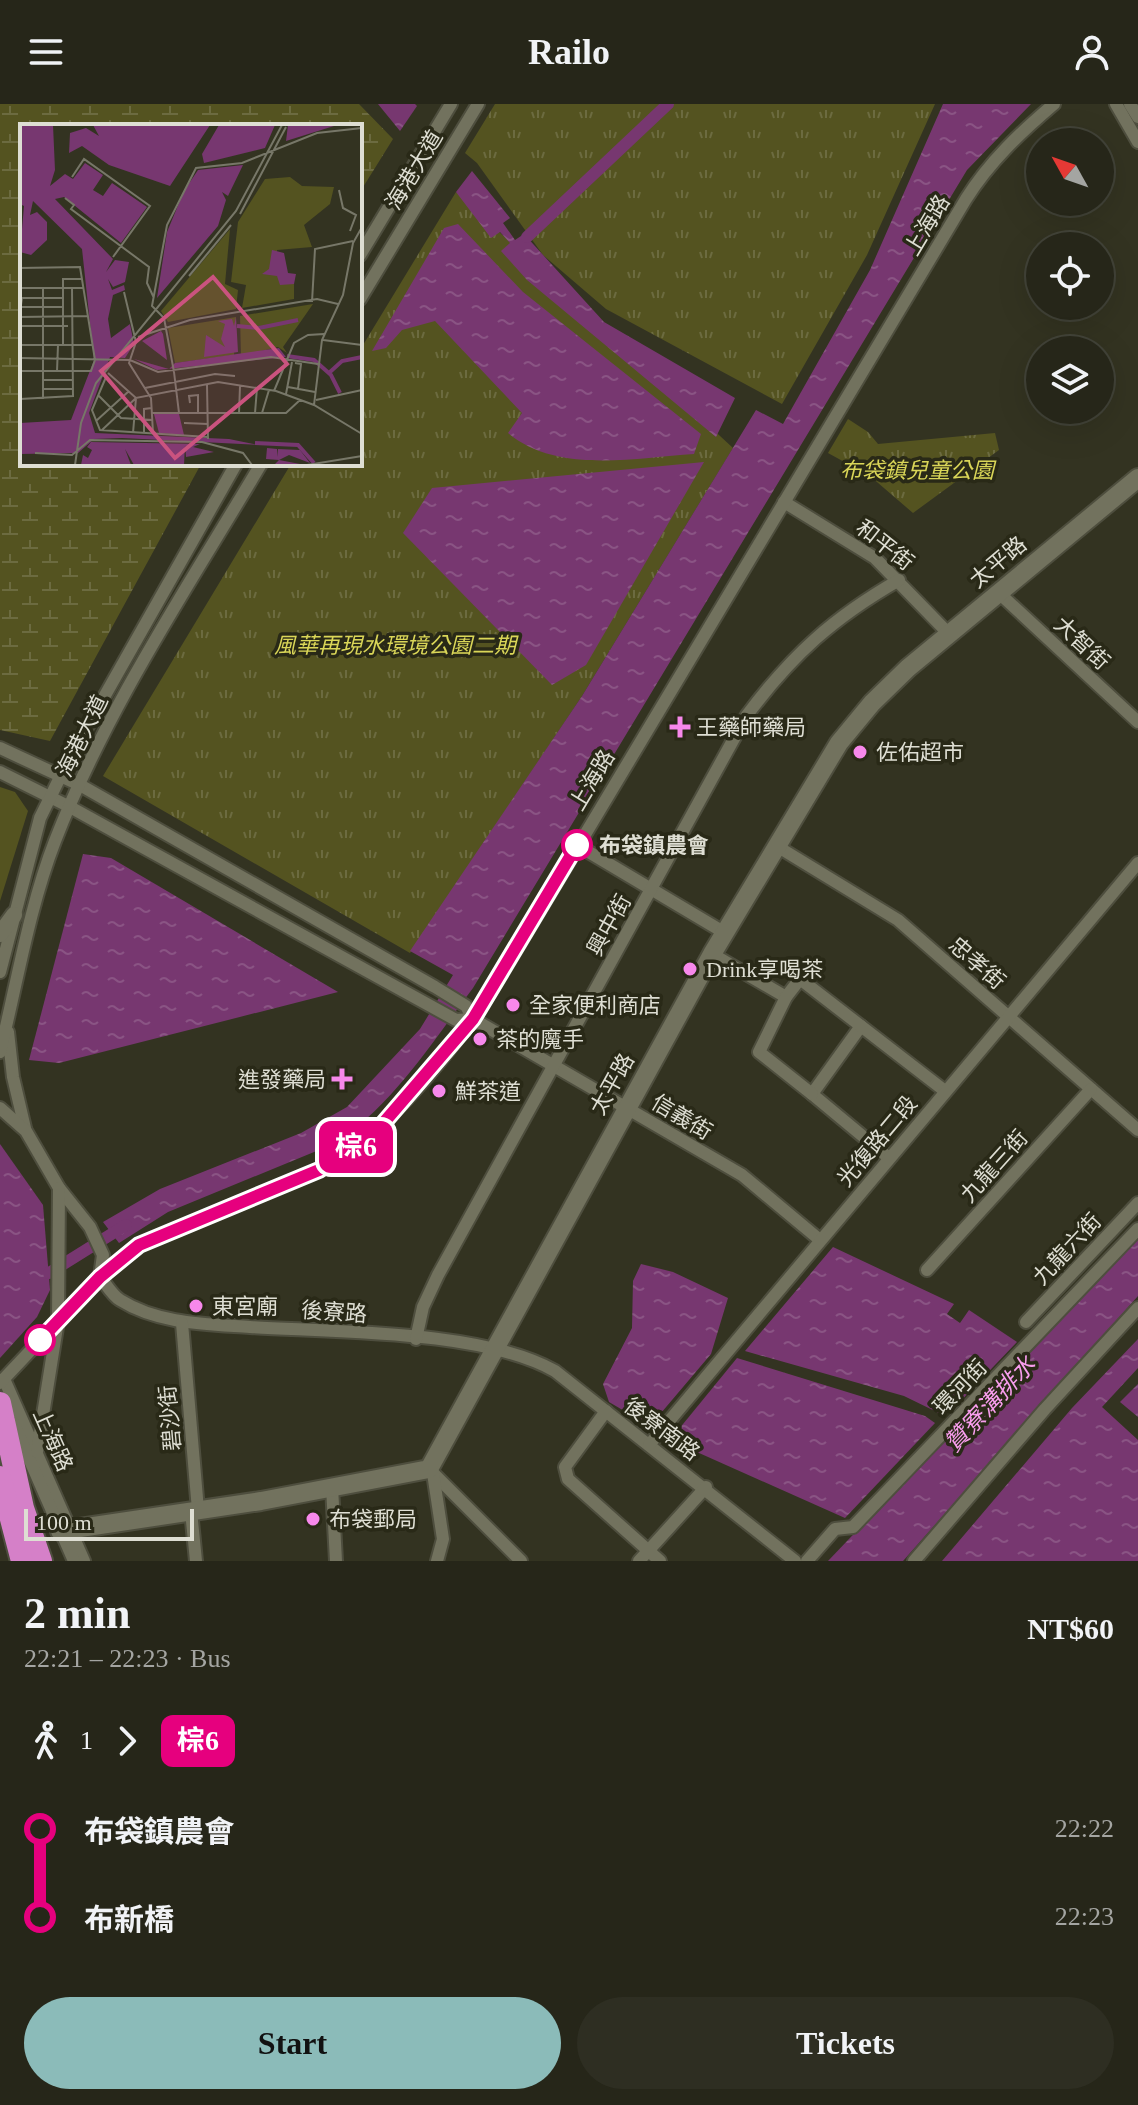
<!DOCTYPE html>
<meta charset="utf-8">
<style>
body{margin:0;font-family:"Times New Roman","Noto Sans TC",serif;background:#2e2e22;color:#f1f3f6;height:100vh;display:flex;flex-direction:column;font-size:30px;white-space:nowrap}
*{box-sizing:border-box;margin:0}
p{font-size:26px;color:#a4a5a2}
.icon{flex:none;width:44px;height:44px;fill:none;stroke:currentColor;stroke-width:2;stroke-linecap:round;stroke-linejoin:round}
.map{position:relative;height:1457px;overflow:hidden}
.panel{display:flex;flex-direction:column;background:#262619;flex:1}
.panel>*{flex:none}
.badge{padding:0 16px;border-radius:12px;font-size:28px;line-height:52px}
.needle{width:52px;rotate:310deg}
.fabs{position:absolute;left:1026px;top:24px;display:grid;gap:16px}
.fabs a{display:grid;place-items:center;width:88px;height:88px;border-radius:50%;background:#262619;box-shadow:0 8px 32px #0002,0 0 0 2px #424338;font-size:40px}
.scale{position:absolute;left:24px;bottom:20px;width:170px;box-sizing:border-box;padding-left:8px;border:4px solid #deded3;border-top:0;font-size:22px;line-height:28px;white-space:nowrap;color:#deded3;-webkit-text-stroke:6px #292917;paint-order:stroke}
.map>.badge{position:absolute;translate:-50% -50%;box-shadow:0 0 0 4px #fff}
.legs{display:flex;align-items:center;gap:12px;height:88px;padding:0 24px;font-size:26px}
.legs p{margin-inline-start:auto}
.headline{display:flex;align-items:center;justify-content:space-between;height:136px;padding:0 24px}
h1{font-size:44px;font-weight:700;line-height:60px}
.primary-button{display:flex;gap:16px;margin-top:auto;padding:16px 24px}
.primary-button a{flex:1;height:92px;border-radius:48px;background:#8bbbb9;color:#111;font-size:32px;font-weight:700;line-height:92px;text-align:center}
.primary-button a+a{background:#2e2e22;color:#f1f3f6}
ul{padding:0 24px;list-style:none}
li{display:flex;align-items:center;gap:28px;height:88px;font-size:30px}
li i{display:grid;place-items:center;width:12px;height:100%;margin:0 10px;background:currentColor}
li i::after{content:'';width:20px;height:20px;margin:-10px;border:6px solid;border-radius:50%;background:#262619}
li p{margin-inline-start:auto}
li:first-child i{background:linear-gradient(#0000 50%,currentColor 0)}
li:last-child i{background:linear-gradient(currentColor 50%,#0000 0)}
header{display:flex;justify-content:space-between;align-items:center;height:104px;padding:0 24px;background:#262619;font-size:36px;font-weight:700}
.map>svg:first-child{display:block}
</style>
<header><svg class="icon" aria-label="menu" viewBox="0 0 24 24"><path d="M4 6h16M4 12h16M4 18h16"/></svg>Railo<svg class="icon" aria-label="person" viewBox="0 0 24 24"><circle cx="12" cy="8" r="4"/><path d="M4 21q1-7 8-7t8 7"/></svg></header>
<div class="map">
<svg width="1138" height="1457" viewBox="0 0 1138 1457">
<defs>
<pattern id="wetland-marsh" width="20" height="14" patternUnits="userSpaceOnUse" patternTransform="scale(2)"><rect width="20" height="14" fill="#545320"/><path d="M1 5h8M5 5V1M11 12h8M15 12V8" fill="none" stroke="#6c6b40"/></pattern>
<pattern id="park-tufts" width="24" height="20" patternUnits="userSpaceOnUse" patternTransform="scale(2)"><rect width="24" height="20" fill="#545320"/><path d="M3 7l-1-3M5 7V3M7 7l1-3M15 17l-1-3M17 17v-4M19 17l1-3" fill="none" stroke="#6c6b40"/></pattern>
<pattern id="water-ripples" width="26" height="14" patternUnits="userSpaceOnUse" patternTransform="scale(2)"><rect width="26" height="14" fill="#773770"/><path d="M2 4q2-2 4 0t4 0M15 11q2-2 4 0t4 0" fill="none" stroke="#8a5484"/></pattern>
</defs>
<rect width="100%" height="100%" fill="#333321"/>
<path fill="#545320" d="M 0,683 L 15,688 L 28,707 L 0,797 Z"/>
<path fill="url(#wetland-marsh)" d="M 0,0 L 359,0 L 393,35 L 360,88 L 360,22 L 22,22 L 22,360 L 201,360 L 50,637 L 0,626 Z"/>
<g fill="url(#park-tufts)">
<path d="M 495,0 L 935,0 L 867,151 L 782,300 L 606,205 L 543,151 L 477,59 L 465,49 Z"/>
<path d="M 456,88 L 733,344 L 582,592 L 410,849 L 103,672 L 291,360 L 360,360 L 360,246 Z"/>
<path d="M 848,315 L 868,328 L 878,340 L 995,329 L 999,346 L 913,409 L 870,372 L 828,349 Z"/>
</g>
<g fill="url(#water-ripples)">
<path d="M 378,0 L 415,0 L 417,2 L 400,27 Z"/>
<path d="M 943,0 L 1031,0 L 967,66 L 473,884 C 432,938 391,1005 331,1041 L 168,1108 L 119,1139 L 103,1118 L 160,1085 L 301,1029 L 347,1003 L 420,925 L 453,871 L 410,847 L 582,592 L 756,306 L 783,320 L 870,166 Z"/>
<path d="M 472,67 L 510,114 L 503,119 L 515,136 L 524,130 L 604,218 L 735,294 L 716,333 L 527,176 L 501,147 L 510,139 L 500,128 L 491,134 L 456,88 Z"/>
<path d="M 458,120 L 523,188 L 701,330 L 694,350 C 633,354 557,370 508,329 L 522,309 L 435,217 L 402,226 L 386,244 L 372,247 L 444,124 Z"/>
<path d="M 704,358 L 586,561 L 552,581 L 403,429 L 432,384 Z"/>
<path d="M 83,750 L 111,754 L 338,888 L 59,959 L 29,956 Z"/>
<path d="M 0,1040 L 43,1101 L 50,1186 L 37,1213 L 0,1254 Z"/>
<path d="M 1138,1132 L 1138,1192 L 903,1457 L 828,1457 Z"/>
<path d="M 833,1143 L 954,1200 L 947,1210 L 960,1219 L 969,1206 L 1017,1238 L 950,1308 L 943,1311 L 904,1292 L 745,1247 Z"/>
<path d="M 641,1160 L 673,1168 L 728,1194 L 711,1250 L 650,1322 L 609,1298 L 603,1280 L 632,1224 L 633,1177 Z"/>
<path d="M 1138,1235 L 1138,1264 L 1102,1303 L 1138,1336 L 1138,1457 L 942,1457 L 1072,1304 Z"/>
<path d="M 737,1254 L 925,1312 L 935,1319 L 845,1414 L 670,1336 Z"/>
<path d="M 1138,1280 L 1138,1313 L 1120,1298 Z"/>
</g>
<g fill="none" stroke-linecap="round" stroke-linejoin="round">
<g stroke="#773770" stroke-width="12">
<path d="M 527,133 L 668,0"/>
<path d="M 49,1169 L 126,1121"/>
</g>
<g stroke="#4e4e3e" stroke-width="16">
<g id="minor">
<path d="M 1116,0 L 1138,38"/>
<path d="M 1130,0 L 1138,13"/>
<path d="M 360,151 L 451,0"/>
<path d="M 360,195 L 478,0"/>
<path d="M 784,398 L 875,454 L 949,530"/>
<path d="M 999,489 L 1138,618"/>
<path d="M 0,644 L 80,681 L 435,883 L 466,902 L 473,915"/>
<path d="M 0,668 L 70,703 L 456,916 L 473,915"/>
<path d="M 577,741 L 725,829"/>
<path d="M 775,741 L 898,816 L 1138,1026"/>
<path d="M 712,850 L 786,893"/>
<path d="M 0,868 L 40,714 L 69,655 L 236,360"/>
<path d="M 473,915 L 742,1071 L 820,1136"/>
<path d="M 861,922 L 812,990 L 889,1054"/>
<path d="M 8,928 L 13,973 L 25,1024"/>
<path d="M 0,948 C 17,879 29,804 55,737 C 107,603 188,483 261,360"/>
<path d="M 812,990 L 759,948 L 786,893 L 800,875 L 945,987"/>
<path d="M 0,1004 L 26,1027 L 59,1084 L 90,1123 L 103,1151 L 100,1173 C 106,1180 112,1191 120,1196 C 158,1220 207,1220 250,1223 C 335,1228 483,1226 555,1267 L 795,1457"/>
<path d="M 927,1166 L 1091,985"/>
<path d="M 1026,1218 L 1138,1099"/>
<path d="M 182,1219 L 198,1406"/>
<path d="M 416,1235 L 423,1203 L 438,1171 L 747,611 C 793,550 833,514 899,476"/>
<path d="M 4,1275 L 84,1457"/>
<path d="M 0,1279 L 100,1173 L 139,1141 L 319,1066 C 389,1027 449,951 493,884 L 966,95 C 990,57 1020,29 1054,0"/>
<path d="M 606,1307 L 565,1363 L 568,1375 L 660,1457"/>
<path d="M 14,1320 L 74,1457"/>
<path d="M 649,1341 L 1138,759"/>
<path d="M 37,1348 L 58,1217 L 59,1084"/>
<path d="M 433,1369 L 521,1457"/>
<path d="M 433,1369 L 443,1435 L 437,1457"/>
<path d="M 332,1383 L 336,1457"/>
<path d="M 191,1407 L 196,1457"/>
<path d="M 639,1457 L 706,1383"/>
<path d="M 807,1457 L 835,1425 L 853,1423 L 1138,1125"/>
<path d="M 914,1457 L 1045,1305 L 1138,1204"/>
</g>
</g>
<g stroke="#4e4e3e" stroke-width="20">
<path id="tertiary" d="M 0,830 L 14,811"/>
</g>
<g stroke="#4e4e3e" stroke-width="22">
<path id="secondary" d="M 60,1427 L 261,1397 L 429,1365 L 712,850 L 839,639 L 872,599 L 908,564 L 1138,374"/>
</g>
<g stroke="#4e4e3e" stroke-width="26">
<g id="trunk">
<path d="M 0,1299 L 23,1404 L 41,1457"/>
<path d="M 0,1373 L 22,1457"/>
</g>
</g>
<use href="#minor" stroke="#72725e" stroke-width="12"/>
<use href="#tertiary" stroke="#72725e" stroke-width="16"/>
<use href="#secondary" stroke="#72725e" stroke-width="18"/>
<use href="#trunk" stroke="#d580c8" stroke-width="22"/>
</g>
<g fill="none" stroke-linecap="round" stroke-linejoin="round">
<g stroke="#fff" stroke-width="18">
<path id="line-1" d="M 40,1236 L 100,1173 L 139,1141 L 319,1066 L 374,1030 L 473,915 L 577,741"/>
</g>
<use href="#line-1" stroke="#e6007e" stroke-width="12"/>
</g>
<g fill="#f788eb" stroke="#292917" stroke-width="3">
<path d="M676 611h8v8h8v8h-8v8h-8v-8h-8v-8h8z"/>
<circle cx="860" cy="648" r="8"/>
<circle cx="690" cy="865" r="8"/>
<circle cx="513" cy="901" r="8"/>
<circle cx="480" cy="935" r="8"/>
<path d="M338 963h8v8h8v8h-8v8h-8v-8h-8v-8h8z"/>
<circle cx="439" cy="987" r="8"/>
<circle cx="196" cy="1202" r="8"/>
<circle cx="313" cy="1415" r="8"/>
</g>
<g fill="#fff" stroke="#e6007e" stroke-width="4">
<circle cx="577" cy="741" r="14"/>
<circle cx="40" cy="1236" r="14"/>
</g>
<g text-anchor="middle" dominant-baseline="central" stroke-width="7" stroke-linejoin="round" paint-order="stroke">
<g font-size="22" fill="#deded3" stroke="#292917">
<text transform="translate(414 66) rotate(-59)">海港大道</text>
<text transform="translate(927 121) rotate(-59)">上海路</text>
<text transform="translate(885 441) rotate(38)">和平街</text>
<text transform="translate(998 458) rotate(-40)">太平路</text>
<text transform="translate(1082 539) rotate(43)">大智街</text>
<text transform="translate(82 632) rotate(-64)">海港大道</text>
<text transform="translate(592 676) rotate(-59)">上海路</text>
<text transform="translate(609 821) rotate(-61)">興中街</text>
<text transform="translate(977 859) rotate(41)">忠孝街</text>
<text transform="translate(612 980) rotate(-61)">太平路</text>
<text transform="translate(682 1013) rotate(31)">信義街</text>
<text transform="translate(877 1037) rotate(-50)">光復路二段</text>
<text transform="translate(994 1062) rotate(-48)">九龍三街</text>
<text transform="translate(1067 1145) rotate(-47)">九龍六街</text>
<text transform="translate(334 1208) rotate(4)">後寮路</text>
<text transform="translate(960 1283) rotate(-46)">環河街</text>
<text transform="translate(170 1314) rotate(-95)">碧沙街</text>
<text transform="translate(662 1325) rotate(37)">後寮南路</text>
<text transform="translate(53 1336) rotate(66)">上海路</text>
</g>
<g font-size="22" font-style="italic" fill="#dad658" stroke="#292917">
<text x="917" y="366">布袋鎮兒童公園</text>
<text x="395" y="541">風華再現水環境公園二期</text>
</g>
<g font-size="22" fill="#deded3" stroke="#292917" text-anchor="start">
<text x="696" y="623">王藥師藥局</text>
<text x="876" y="648">佐佑超市</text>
<text x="706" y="865">Drink享喝茶</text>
<text x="529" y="901">全家便利商店</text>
<text x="496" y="935">茶的魔手</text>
<text x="326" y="975" text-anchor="end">進發藥局</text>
<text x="455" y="987">鮮茶道</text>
<text x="212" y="1202">東宮廟</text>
<text x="329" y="1415">布袋郵局</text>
</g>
<g font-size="22" font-weight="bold" fill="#deded3" stroke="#292917" text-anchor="start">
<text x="599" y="741">布袋鎮農會</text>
</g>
<g font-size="24" font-style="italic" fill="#f89ded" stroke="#292917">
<text transform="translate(990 1300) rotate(-47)">贊寮溝排水</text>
</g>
</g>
<g transform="translate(20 20)">
<rect width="342" height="342" fill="#333321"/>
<path d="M 270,53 L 282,62 L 314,63 L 310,80 L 284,101 L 292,123 L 257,126 L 257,152 L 274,160 L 274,175 L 222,184 L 226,161 L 211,158 L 218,98 L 245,55 ZM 210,105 L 205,160 L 218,166 L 216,185 L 148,198 L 141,187 Z" fill="#545320"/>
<path d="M 293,180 L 263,223 L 267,229 L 258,223 L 221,232 L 220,192 ZM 216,193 L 214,231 L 155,239 L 148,204 Z" fill="#545320"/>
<path d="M 0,1 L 33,1 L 35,46 L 30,62 L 45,50 L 53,55 L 65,39 L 83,51 L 73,66 L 83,72 L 92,59 L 127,83 L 101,119 L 44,73 L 35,75 L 93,135 L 86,148 L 95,136 L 109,138 L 105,158 L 93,163 L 88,155 L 92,166 L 104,161 L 105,166 L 93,171 L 88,195 L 91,214 L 110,200 L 114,220 L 105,234 L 90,233 L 69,289 L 75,309 L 209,315 L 239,321 L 102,314 L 74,315 L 58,329 L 0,330 L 0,299 L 51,296 L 74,236 L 62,125 L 13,77 L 10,91 L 17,88 L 27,98 L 27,116 L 11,131 L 0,128 L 4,82 L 0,80 ZM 73,1 L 190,1 L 150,62 L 89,41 L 62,22 L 49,29 L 50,9 L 66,4 L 79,12 ZM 199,1 L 255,1 L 245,24 L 184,39 L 182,30 ZM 268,1 L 314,1 L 314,2 L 266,17 ZM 223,41 L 208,72 L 202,68 L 206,76 L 198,102 L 137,174 L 147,108 L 164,67 L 178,46 ZM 252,126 L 264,129 L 268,149 L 276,150 L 274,160 L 260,161 L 257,152 L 242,150 L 249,145 ZM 216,193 L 218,228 L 184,233 L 186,211 L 205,223 L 201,215 L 205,200 L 198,197 L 212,195 L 214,202 ZM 141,207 L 143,210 L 147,236 L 122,217 ZM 259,224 L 266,233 L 137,246 L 114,235 L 149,245 L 155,239 ZM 134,290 L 159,290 L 164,311 L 139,309 ZM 71,318 L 180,320 L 173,323 L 194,328 L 166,333 L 165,321 L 164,341 L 114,341 L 105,325 L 111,341 L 61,341 L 63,331 L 68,334 L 72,326 L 67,323 ZM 247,324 L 257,325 L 257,333 L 258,325 L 280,326 L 290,339 L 269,331 L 259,336 L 280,340 L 254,341 L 259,336 L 246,335 Z" fill="#773770"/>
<path fill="none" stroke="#773770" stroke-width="4" d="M 217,202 L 239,204 L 278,196M 267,232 L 294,236 L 311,251 L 320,269M 310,248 L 322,237 L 342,233M 235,319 L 278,321 L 294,339"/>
<path fill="none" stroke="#777768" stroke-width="2" d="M 52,53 L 64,35 L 130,82 L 93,133M 319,66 L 323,84 L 336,91 L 330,107M 45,74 L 54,81 L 51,85 L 129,143 L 127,159 L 134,174M 220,90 L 266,3M 0,144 L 60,143 L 75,236 L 71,247 L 0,247M 169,152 L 211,101M 0,164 L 63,164M 23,164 L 23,275M 104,168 L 116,218 L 109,239 L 131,274 L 133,309M 292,178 L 295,125 L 333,117M 1,183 L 43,183M 0,188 L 2,174 L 43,174M 0,193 L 68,192M 0,202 L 48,202M 118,213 L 170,196 L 297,175 L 318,180M 303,216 L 342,221M 0,221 L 72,221M 43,221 L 43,155 L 62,155M 0,234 L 110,236 L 138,248 L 251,233 L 298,240M 275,239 L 281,240 L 278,265M 37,247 L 38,221M 154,248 L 144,194 L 132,182 L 147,101 L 176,44 L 222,39 L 297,9 L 342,4M 154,248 L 159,289M 88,249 L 116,274 L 198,258 L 256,267 L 294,281 L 342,310M 86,253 L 72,286 L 80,306 L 188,313M 23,256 L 53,256M 187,261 L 188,315M 268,263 L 295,268M 125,264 L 195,250 L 215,252M 23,265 L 53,265M 254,267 L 274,219 L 288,211 L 304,210M 266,270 L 272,238M 78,271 L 101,294 L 133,296M 0,275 L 53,272 L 52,164M 296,276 L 342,266M 170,279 L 169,272 L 178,271 L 178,289M 294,281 L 302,216 L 323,171 L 333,119 L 342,103M 132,289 L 266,289 L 280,276M 219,289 L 220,262M 235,289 L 237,264M 242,289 L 249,266M 76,297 L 109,267M 164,299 L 188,300M 82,306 L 116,274M 113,309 L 116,274M 124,309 L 124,285 L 132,284M 15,329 L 52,331 L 70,316 L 182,318 L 223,329 L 232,341M 55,341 L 61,299 L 76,259 L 216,87 L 262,1M 287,341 L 342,332"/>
<path fill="#ca537f" fill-opacity="0.15" stroke="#ca537f" stroke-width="4" d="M 193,153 L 267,240 L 155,334 L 81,247 Z"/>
<rect width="342" height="342" fill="none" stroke="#deded3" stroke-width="4"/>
</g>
</svg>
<div class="fabs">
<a><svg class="needle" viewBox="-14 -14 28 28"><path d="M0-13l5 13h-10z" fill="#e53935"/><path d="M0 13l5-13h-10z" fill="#a4a5a2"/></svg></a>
<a><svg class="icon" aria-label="locate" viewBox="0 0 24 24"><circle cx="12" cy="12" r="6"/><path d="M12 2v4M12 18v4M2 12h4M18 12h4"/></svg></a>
<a><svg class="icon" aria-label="layers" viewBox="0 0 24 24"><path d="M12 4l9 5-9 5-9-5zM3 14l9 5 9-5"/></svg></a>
</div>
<div class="scale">100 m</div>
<b class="badge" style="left:356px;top:1043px;background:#e6007e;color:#fff">棕6</b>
</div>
<section class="panel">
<div class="headline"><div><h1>2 min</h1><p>22:21 – 22:23 · Bus</p></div><b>NT$60</b></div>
<div class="legs"><svg class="icon" aria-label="walk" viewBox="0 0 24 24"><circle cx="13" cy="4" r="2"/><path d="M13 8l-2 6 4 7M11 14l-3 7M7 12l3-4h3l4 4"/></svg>1<svg class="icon" aria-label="forward" viewBox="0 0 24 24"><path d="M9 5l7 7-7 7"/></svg><b class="badge" style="background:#e6007e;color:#fff">棕6</b></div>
<ul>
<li><i style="color:#e6007e"></i><b>布袋鎮農會</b><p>22:22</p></li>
<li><i style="color:#e6007e"></i><b>布新橋</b><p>22:23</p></li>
</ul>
<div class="primary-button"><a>Start</a><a>Tickets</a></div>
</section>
